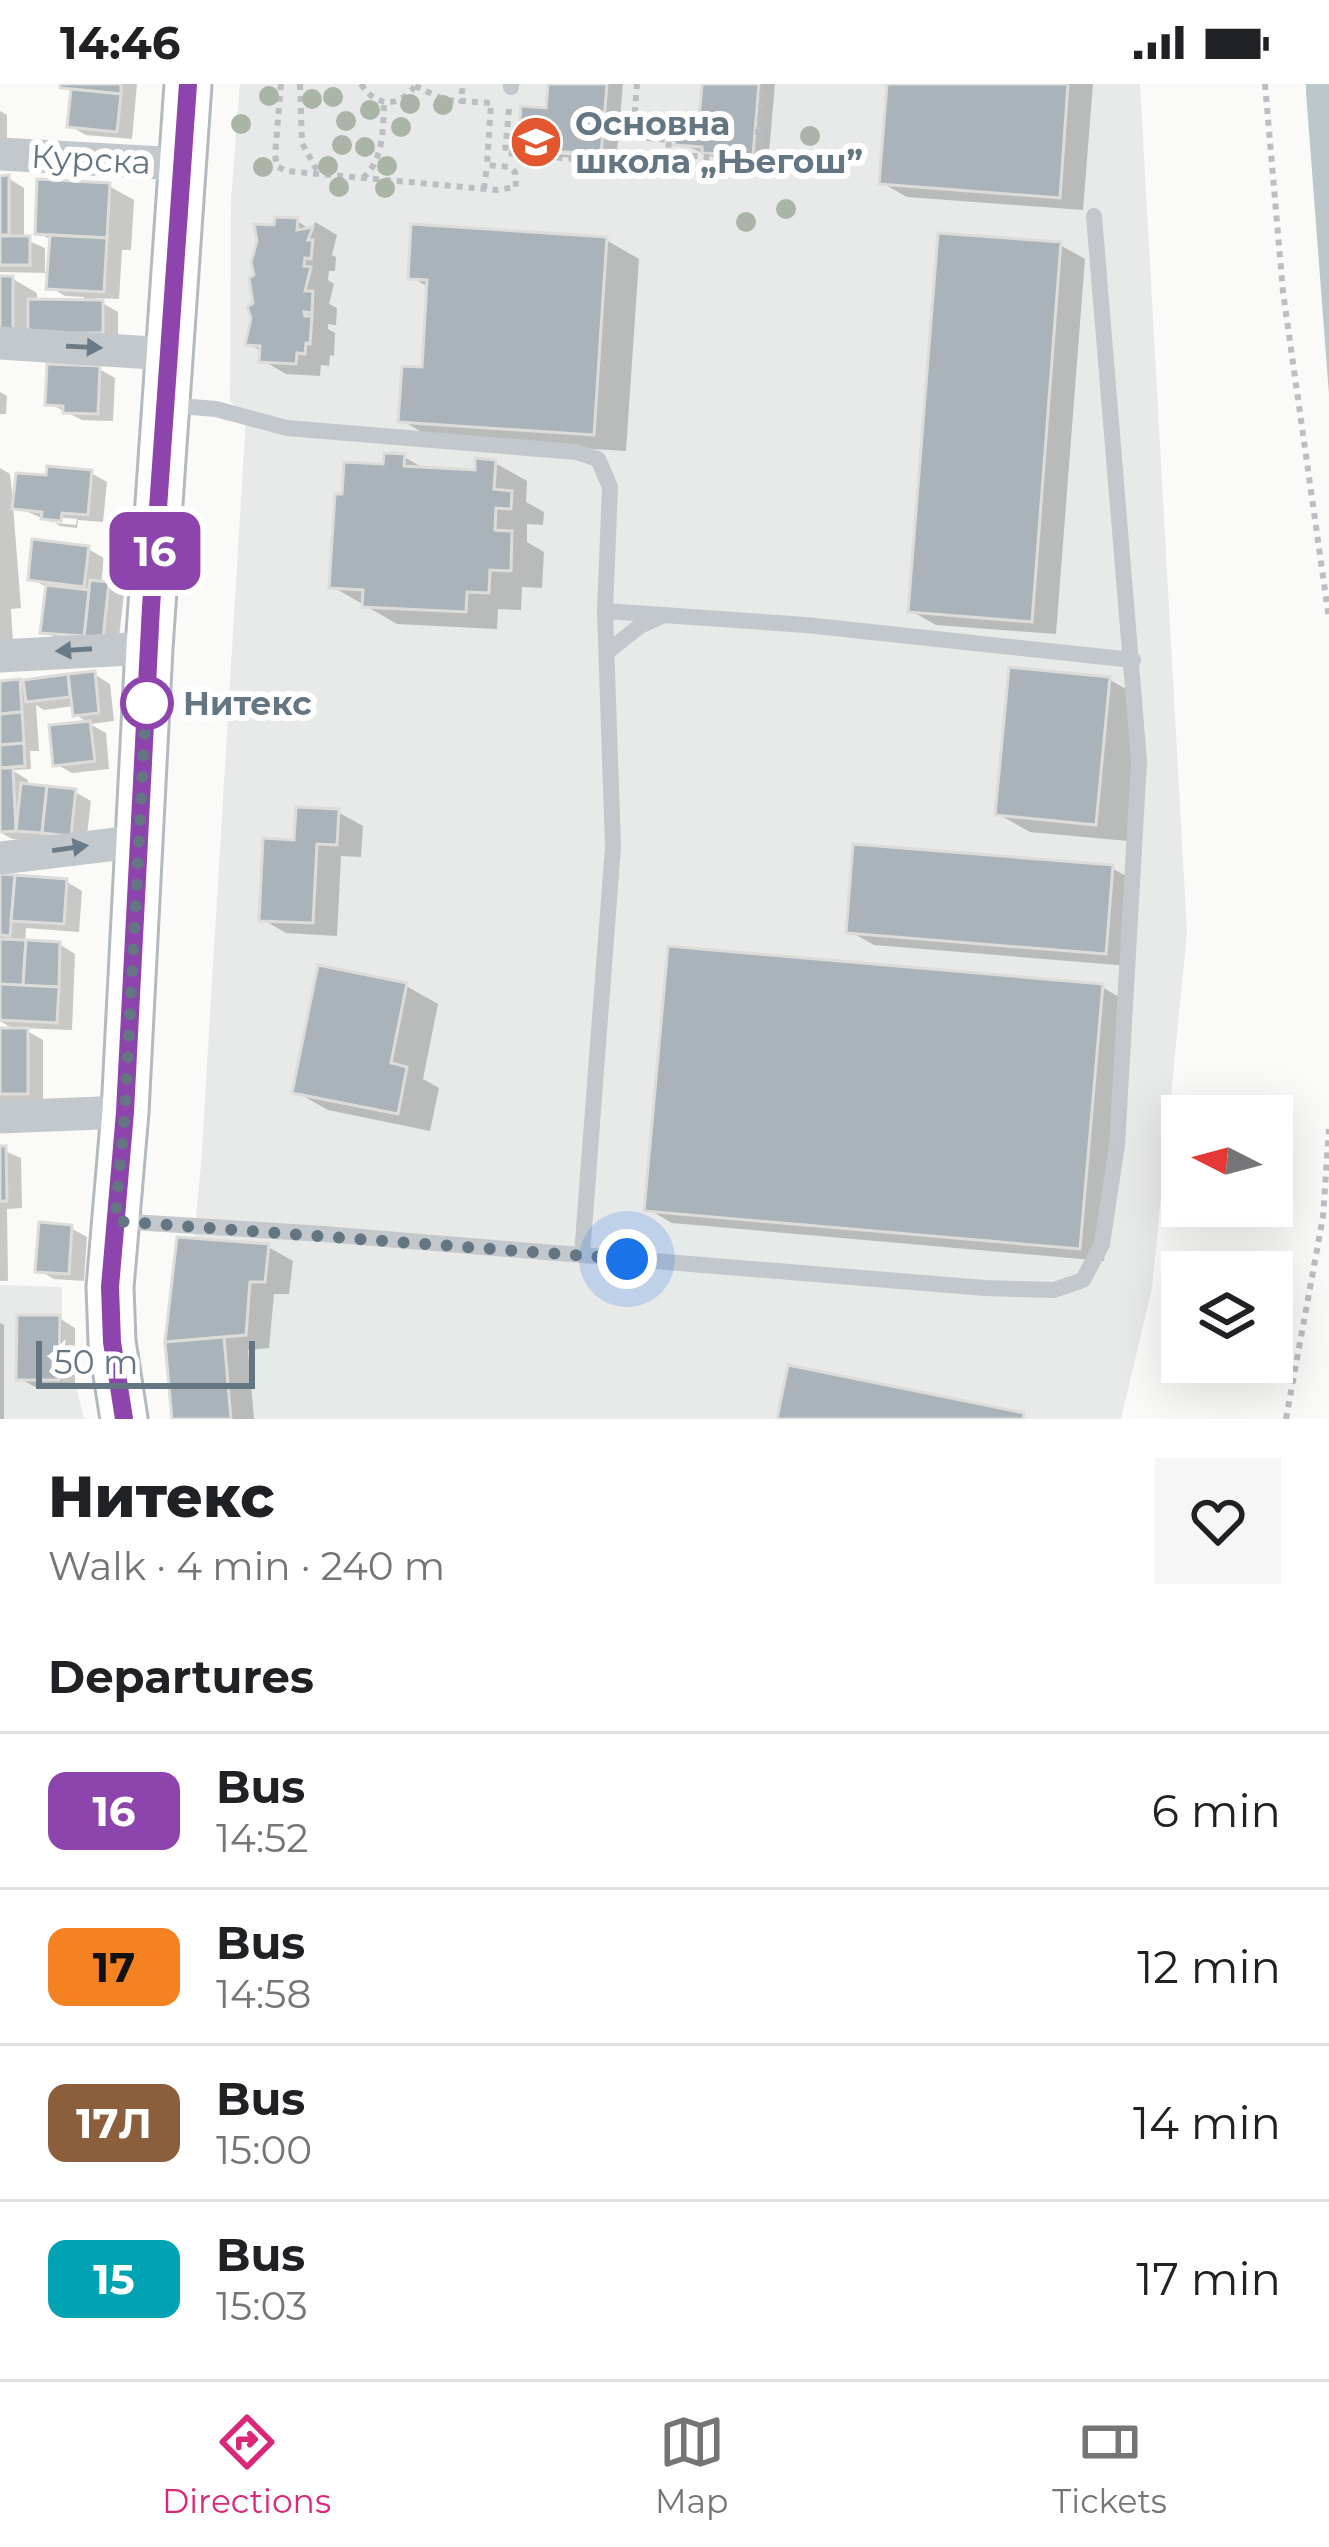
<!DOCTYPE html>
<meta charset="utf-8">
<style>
body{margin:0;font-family:Montserrat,sans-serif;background:#f6f6f6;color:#202124;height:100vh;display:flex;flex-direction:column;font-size:45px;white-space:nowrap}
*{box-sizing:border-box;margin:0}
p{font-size:39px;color:#757577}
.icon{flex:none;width:66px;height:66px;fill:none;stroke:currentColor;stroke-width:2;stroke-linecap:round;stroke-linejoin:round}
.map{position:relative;height:1335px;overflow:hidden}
.details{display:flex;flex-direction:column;background:#fff;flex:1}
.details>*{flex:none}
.badge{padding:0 24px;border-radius:18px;font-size:42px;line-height:78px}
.needle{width:78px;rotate:276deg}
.controls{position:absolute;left:1161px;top:1011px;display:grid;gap:24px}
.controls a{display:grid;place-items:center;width:132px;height:132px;border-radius:0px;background:#fff;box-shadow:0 12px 48px #0002;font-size:60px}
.scale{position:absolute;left:36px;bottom:30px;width:219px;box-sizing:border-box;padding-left:12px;border:6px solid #657683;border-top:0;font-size:33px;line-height:42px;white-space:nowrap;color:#657683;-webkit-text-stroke:9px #fff;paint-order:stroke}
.you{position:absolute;width:60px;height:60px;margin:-30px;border:9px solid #fff;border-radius:50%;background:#1a73e8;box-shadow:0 0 0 18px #1a73e833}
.map>.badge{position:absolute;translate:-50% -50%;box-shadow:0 0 0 6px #fff}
h2{padding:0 48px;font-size:45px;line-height:108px}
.round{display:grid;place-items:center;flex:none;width:126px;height:126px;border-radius:0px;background:#f6f6f6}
.overview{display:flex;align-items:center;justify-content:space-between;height:204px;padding:0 48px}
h1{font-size:57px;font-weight:800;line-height:90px}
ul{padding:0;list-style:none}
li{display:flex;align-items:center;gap:36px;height:156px;padding:0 48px;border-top:3px solid #e0e0e0}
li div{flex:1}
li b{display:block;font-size:45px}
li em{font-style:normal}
li .badge{min-width:132px;font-weight:700;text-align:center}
.status{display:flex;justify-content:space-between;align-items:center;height:84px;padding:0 60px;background:#fff;direction:ltr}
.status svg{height:33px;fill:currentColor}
.tabs{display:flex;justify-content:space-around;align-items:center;height:168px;border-top:3px solid #e0e0e0;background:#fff;font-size:33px;color:#757577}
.tabs a{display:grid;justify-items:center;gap:6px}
.tabs .selected{color:#db2777}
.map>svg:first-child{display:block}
</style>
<div class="status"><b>14:46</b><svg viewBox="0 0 49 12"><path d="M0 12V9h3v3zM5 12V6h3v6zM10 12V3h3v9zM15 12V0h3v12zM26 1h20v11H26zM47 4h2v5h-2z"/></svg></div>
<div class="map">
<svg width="1329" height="1335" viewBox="0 0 1329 1335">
<rect width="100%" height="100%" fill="#fafaf8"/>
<g fill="#e8e9e9">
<path d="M 240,0 L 1140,0 L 1187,849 L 1152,1204 L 1121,1335 L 172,1335 L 165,1258 L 177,1153 L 194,1154 L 201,1081 L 246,332 L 230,317 L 231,115 Z"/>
<path d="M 0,1201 L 62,1203 L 62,1298 L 75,1299 L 84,1335 L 0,1335 Z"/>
</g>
<path fill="#bbc7cb" d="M 1306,0 L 1329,0 L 1329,311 L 1306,8 Z"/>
<g fill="#0003" fill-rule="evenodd">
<path d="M 63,0 L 137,0 L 132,55 L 86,51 L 70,42 L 74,8 Z"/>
<path d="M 551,0 L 623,0 L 616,78 L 563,73 L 521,55 L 549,27 ZM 552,64 L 616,69 L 616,75 L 558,70 Z"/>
<path d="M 705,0 L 775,0 L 768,80 L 721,76 L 678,59 L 701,48 Z"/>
<path d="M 890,0 L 1093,0 L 1083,126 L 907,113 L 882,99 Z"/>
<path d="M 0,27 L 7,31 L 7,70 L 0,70 Z"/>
<path d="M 8,94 L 24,104 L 24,155 L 45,164 L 45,188 L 50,188 L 52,157 L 38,148 L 109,102 L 134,116 L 131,166 L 122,166 L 119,215 L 94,214 L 118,228 L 118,257 L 0,260 L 0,195 L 13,195 L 37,209 L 37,218 L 84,219 L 84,213 L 65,212 L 50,203 L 50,189 L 0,188 L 0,95 Z"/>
<path d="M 297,137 L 311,146 L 315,138 L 337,151 L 332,171 L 336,173 L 335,187 L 329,187 L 328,196 L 334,200 L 329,220 L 337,224 L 336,241 L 328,240 L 328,245 L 335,249 L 334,272 L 330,271 L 329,282 L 321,281 L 320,292 L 286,290 L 262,276 L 262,268 L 248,259 L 277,144 Z"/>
<path d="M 606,156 L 639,175 L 626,367 L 434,355 L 401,336 L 424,286 L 430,204 L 411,193 Z"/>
<path d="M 1060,161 L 1085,175 L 1056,550 L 936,541 L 911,527 Z"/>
<path d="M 99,285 L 115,294 L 113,337 L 82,336 L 48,319 Z"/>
<path d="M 0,308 L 7,312 L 6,330 L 0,330 Z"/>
<path d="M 404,373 L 427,386 L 477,389 L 495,379 L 527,397 L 526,418 L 544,428 L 543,441 L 527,440 L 527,458 L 544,468 L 542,504 L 522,503 L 521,526 L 498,525 L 497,545 L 397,540 L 333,503 L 345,413 Z"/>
<path d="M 0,384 L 10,390 L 13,418 L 49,395 L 91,389 L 107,398 L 103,438 L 78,436 L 77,444 L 60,442 L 55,439 L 76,441 L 77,435 L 48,432 L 54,439 L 13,422 L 21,524 L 11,525 L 14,576 L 0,577 Z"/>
<path d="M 88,465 L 104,474 L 101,500 L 124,510 L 118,561 L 59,556 L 43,547 L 48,504 L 31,494 Z"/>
<path d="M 94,590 L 110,600 L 114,637 L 91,640 L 76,631 L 74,622 L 44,626 L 36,621 L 39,667 L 30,667 L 31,685 L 12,686 L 28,696 L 28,703 L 75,708 L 91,717 L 86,759 L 12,755 L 0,748 L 0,600 L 19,598 L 27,603 L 26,598 Z"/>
<path d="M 1110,596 L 1142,614 L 1128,757 L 1030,748 L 998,730 Z"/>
<path d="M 90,640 L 106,649 L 109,685 L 72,689 L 56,680 Z"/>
<path d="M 338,728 L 363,742 L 361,773 L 341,772 L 337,852 L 286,849 L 262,835 Z"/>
<path d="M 1112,784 L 1136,798 L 1130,882 L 874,861 L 849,847 Z"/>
<path d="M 67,798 L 82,807 L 79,848 L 26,844 L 25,859 L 59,860 L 75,870 L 72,946 L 22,944 L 43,956 L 43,1017 L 0,1023 L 0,947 L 17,947 L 0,937 L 0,805 Z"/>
<path d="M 406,902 L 438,920 L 423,995 L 439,1004 L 430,1047 L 328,1026 L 296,1008 Z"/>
<path d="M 1102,903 L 1126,917 L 1104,1177 L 672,1139 L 648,1125 Z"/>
<path d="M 0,1065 L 21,1074 L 22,1124 L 7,1125 L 8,1197 L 0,1197 Z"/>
<path d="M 71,1144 L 87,1153 L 84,1197 L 54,1195 L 38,1186 Z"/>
<path d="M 180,1156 L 268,1163 L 293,1177 L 289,1210 L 274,1210 L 269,1264 L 248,1266 L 254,1335 L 175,1335 L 168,1258 Z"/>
<path d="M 59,1234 L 75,1244 L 75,1304 L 35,1303 L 19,1294 Z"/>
<path d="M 0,1239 L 4,1241 L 4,1335 L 0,1335 Z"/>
</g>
<g fill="#aab3b9" stroke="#dcdcda" stroke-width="3">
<path d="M 60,0 L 121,0 L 121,10 L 60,4 Z"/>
<path d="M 548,0 L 607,0 L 601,71 L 544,66 L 544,58 L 518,56 L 521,22 L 546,24 Z"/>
<path d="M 702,0 L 759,0 L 753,72 L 702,69 L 702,63 L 674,61 L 676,43 L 698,45 Z"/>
<path d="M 887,0 L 1068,0 L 1060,114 L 879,100 Z"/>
<path d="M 71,5 L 121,10 L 117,48 L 67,43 Z"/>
<path d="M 9,91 L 9,151 L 0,151 L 0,92 Z"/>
<path d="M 37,95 L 110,99 L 107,154 L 35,150 Z"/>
<path d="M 275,133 L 298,134 L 297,146 L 313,143 L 308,156 L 313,156 L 311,175 L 305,174 L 304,182 L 311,183 L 305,207 L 313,207 L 312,229 L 304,228 L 305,232 L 312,232 L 310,260 L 306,259 L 305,270 L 297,269 L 296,280 L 259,278 L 260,262 L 245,261 L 251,234 L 247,223 L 253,219 L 249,194 L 254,191 L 251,178 L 257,157 L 254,140 L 274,141 Z"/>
<path d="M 411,140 L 607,153 L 594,351 L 398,338 L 402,282 L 422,283 L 427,196 L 408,195 Z"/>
<path d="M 938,149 L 1061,158 L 1032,538 L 908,528 Z"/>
<path d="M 50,151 L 107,154 L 104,208 L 46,205 Z"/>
<rect x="0" y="152" width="30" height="29"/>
<rect x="0" y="192" width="13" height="56"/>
<path d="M 28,215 L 103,216 L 103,249 L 28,249 Z"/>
<path d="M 47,280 L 100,282 L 98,330 L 63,329 L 63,322 L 45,321 Z"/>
<path d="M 384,369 L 405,370 L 404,382 L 475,386 L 475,374 L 496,376 L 494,405 L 512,407 L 511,425 L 496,424 L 495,446 L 512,447 L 511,487 L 490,486 L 489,509 L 467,508 L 466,528 L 362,523 L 363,506 L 329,504 L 335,410 L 342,410 L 344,378 L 383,380 Z"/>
<path d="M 47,382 L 92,386 L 88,431 L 62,429 L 61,437 L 41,435 L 42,428 L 12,425 L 16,389 L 46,391 Z"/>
<path d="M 32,455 L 89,462 L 84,503 L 28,496 Z"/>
<path d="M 90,496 L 109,498 L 103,554 L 84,552 Z"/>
<path d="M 46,501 L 89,506 L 84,552 L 40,549 Z"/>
<path d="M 1009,583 L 1110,593 L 1096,741 L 995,731 Z"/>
<path d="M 95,587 L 99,629 L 73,632 L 68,590 Z"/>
<path d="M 68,590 L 70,613 L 26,618 L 23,596 Z"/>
<path d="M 20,595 L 22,628 L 0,630 L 0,597 Z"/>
<path d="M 22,628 L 24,659 L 0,661 L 0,630 Z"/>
<path d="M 90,637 L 95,677 L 53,682 L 49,641 Z"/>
<path d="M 24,659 L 25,682 L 0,684 L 0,661 Z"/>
<path d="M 0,684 L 13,684 L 16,747 L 0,748 Z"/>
<path d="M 21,699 L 47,702 L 42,749 L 16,747 Z"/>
<path d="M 47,702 L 76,705 L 71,752 L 42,749 Z"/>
<path d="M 296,723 L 339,725 L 337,761 L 317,760 L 313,839 L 259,837 L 263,754 L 294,756 Z"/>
<path d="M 853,760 L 1113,781 L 1106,870 L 846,849 Z"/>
<path d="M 0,790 L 15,791 L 10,852 L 0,851 Z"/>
<path d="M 15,791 L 67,795 L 64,840 L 11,837 Z"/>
<path d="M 0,855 L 26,856 L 23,902 L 0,900 Z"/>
<path d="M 26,856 L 60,858 L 59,903 L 23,902 Z"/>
<path d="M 668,862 L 1103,900 L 1080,1165 L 644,1127 Z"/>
<path d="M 318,881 L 407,899 L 391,979 L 407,983 L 398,1030 L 292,1009 Z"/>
<path d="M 0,900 L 59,903 L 57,939 L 0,936 Z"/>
<rect x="0" y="944" width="28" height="66"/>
<path d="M 0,1062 L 6,1062 L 7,1117 L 0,1117 Z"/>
<path d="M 39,1138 L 72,1141 L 69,1190 L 35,1188 Z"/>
<path d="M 177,1153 L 269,1160 L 265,1198 L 250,1198 L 246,1251 L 165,1258 Z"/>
<path d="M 17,1231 L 60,1231 L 59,1296 L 16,1296 Z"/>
<path d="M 224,1253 L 231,1335 L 172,1335 L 165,1258 Z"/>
<path d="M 788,1281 L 1024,1329 L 1023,1335 L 777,1335 Z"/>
</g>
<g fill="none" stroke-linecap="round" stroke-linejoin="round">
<g stroke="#b3babf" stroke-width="51">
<path id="secondary" d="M 124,1335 L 112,1258 L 110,1203 L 125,1028 L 149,564 L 188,0"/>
</g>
<g stroke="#bbbfc2" stroke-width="6" stroke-dasharray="6 6" stroke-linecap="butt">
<path d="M 281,0 L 275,71 L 277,82 L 286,87 L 497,106 L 516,103 L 515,88 L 509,83 L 487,81 L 491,19 L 461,17 L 463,0"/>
<path d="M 300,0 L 302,59 L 319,90"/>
<path d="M 361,0 C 376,24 401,24 416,0"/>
<path d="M 1265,0 L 1283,208 L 1329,535"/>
<path d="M 415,2 L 445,16 L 461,17"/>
<path d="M 509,25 L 505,69 L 608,78 L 611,51 L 603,50"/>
<path d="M 759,48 L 763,0"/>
<path d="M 611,51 L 669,56 L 668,70 L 757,77 L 759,48 L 755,48"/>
<path d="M 633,53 L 637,0"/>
<path d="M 669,56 L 670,37 L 688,39 L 688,44"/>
<path d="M 363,94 C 384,75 383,45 384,19"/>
<path d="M 484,105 L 487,81"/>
<path d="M 1286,1335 L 1323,1133 L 1329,1045"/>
</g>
<g stroke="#c3c8cc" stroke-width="16">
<path d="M 511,3 L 511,0"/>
<path d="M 167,321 L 216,325 L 287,344 L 576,368 L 598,375 L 610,403 L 605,527 L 613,763 L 582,1171"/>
<path d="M 605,527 L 806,541 L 1133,576"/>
<path d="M 607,568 L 640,542 L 662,532"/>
<path d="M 116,1137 L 324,1150 L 985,1204 L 1054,1206 L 1083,1196 L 1102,1160 L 1117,1061 L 1139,677 L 1094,132"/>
</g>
<g stroke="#c3c8cc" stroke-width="33">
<path d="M 0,70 L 181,80"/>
<path d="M 0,259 L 167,270"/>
<path d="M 0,572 L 149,564"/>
<path d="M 0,774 L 141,757"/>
<path d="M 0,1033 L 125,1028"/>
</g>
<use href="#secondary" stroke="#fff" stroke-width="45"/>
</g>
<g fill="#aab4a7">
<circle cx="269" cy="12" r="10"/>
<circle cx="333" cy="13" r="10"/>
<circle cx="312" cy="15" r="10"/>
<circle cx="410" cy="20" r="10"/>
<circle cx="443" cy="21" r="10"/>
<circle cx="370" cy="26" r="10"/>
<circle cx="346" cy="37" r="10"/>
<circle cx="241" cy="40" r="10"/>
<circle cx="401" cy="43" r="10"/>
<circle cx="810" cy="52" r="10"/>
<circle cx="342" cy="61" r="10"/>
<circle cx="365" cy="63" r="10"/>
<circle cx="328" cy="82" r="10"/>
<circle cx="387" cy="82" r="10"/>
<circle cx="263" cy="83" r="10"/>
<circle cx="339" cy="103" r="10"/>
<circle cx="385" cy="104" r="10"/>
<circle cx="786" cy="125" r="10"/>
<circle cx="746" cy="138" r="10"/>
</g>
<defs><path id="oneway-solid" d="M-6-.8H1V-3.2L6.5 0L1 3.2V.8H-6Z" transform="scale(3)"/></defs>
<g fill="#6a7a87">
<use href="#oneway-solid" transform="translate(84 263) rotate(3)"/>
<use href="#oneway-solid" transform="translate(74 566) rotate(176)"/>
<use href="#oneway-solid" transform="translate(70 764) rotate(-8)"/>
</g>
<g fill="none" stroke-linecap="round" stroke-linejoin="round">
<g stroke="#fff" stroke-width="27">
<path id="line" d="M 124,1335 L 112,1258 L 110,1203 L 125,1028 L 151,523 L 188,0"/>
</g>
<use href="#line" stroke="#8e44ad" stroke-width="18"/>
<path stroke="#657683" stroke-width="12" stroke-dasharray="0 21.6" d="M 147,619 L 147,602 L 125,1028 L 115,1137 L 627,1175"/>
</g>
<defs>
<g id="school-disc" transform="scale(2.7)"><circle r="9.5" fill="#e4572e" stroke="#fff"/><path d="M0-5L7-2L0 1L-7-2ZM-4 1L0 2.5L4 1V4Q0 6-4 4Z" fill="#fff"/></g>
</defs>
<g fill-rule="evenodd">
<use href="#school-disc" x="536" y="58"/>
</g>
<circle fill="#fff" stroke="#8e44ad" stroke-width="6" cx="147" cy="619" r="24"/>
<g text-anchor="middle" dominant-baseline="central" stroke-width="12" stroke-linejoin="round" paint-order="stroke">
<g font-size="33" font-weight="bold" fill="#657683" stroke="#fff" text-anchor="start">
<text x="575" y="39">Основна<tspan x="575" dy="38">школа „Његош”</tspan></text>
</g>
<g font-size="33" fill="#657683" stroke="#fff">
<text transform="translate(91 75) rotate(3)">Курска</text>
</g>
<g font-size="33" font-weight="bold" fill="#657683" stroke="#fff" text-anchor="start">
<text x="183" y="619">Нитекс</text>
</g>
</g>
</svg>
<div class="controls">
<a><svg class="needle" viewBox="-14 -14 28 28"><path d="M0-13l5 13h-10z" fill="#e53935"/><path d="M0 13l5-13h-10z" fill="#757577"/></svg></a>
<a><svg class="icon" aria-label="layers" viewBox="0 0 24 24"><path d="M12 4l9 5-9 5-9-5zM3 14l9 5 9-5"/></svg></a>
</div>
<div class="scale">50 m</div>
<div class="you" style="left:627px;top:1175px"></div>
<b class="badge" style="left:155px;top:467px;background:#8e44ad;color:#fff">16</b>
</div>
<section class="details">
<div class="overview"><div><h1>Нитекс</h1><p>Walk · 4 min · 240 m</p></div><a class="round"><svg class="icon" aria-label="heart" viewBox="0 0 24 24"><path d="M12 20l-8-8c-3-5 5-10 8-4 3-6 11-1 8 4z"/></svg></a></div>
<h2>Departures</h2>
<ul>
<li><span class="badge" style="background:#8e44ad;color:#fff">16</span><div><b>Bus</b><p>14:52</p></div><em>6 min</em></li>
<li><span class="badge" style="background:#f58220;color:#111">17</span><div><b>Bus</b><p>14:58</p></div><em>12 min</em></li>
<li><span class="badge" style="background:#8b5e3c;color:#fff">17Л</span><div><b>Bus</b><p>15:00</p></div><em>14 min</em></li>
<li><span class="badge" style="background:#00a3b4;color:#fff">15</span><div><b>Bus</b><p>15:03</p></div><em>17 min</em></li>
</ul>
</section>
<nav class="tabs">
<a class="selected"><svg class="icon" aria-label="directions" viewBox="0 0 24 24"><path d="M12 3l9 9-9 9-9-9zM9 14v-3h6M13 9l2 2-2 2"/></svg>Directions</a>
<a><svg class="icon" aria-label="map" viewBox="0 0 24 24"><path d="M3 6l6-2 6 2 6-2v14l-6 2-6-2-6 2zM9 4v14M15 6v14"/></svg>Map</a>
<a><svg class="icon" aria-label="tickets" viewBox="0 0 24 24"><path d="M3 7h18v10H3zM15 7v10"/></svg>Tickets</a>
</nav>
